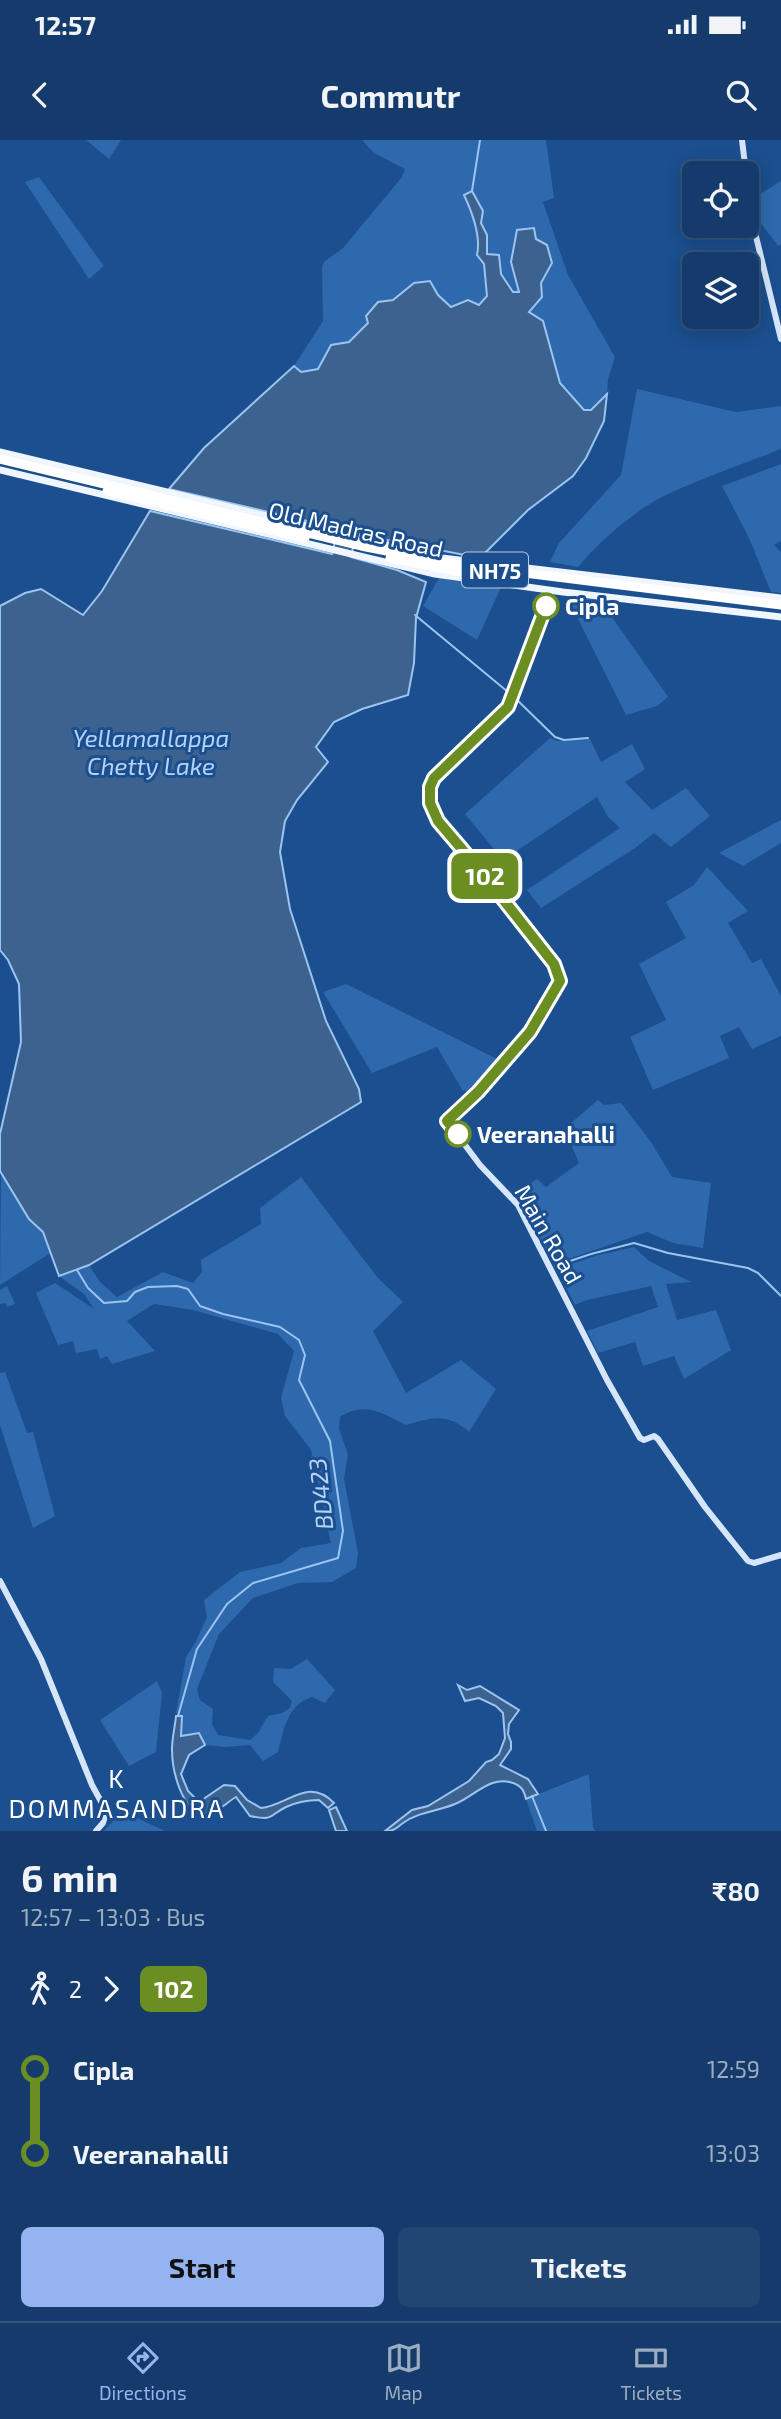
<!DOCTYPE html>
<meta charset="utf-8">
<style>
body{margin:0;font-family:"Exo 2",sans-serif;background:#214673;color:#f1f3f6;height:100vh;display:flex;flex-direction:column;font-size:26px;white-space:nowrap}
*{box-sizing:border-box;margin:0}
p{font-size:23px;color:#9dadc1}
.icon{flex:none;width:38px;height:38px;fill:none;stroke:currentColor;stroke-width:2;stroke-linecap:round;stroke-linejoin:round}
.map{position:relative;height:1691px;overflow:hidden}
.drawer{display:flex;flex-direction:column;background:#143b6b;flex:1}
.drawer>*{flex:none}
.badge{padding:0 14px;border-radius:10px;font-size:24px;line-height:46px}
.buttons{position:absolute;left:682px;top:21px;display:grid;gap:14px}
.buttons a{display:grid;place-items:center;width:77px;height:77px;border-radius:10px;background:#143b6b;box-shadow:0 4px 18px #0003,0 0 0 2px #33557e;font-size:35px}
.map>.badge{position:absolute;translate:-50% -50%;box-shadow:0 0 0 4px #fff}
.legs{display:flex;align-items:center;gap:10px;height:77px;padding:0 21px;font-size:23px}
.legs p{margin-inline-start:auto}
.overview{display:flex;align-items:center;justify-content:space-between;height:119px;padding:0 21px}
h1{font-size:38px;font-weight:700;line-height:52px}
.cta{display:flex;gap:14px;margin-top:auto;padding:14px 21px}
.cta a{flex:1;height:80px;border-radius:10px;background:#95b2f1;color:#111;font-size:28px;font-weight:700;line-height:80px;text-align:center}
.cta a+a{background:#214673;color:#f1f3f6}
ul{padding:0 21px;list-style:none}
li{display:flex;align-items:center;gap:24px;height:84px;font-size:26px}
li i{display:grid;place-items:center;width:10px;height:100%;margin:0 9px;background:currentColor}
li i::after{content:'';width:18px;height:18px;margin:-9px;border:5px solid;border-radius:50%;background:#143b6b}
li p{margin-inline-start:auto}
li:first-child i{background:linear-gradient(#0000 50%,currentColor 0)}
li:last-child i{background:linear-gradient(currentColor 50%,#0000 0)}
.status{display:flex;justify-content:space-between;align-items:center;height:49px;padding:0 35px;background:#143b6b;direction:ltr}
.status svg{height:19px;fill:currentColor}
header{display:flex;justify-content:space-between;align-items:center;height:91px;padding:0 21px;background:#143b6b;font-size:32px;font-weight:700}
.tab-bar{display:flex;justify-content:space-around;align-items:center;height:98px;border-top:2px solid #33557e;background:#143b6b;font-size:19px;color:#9dadc1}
.tab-bar a{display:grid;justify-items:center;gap:4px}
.tab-bar .selected{color:#95b2f1}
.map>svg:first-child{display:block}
</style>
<div class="status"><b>12:57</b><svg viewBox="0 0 49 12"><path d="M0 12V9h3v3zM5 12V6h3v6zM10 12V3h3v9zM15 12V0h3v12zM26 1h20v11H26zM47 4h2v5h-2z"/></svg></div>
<header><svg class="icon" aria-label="back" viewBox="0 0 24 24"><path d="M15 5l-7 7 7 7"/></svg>Commutr<svg class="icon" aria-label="search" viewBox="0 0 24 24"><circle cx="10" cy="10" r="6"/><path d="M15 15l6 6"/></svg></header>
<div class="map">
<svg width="781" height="1691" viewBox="0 0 781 1691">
<rect width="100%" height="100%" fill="#1b4f8f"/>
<g fill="#2e69ad">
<path d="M 86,0 L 121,0 L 109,19 Z"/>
<path d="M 362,0 L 546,0 L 554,58 L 543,62 L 568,135 L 615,217 L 608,239 L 607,254 L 591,270 L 584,270 L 560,243 L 543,181 L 529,172 L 542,157 L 541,143 L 552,123 L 547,105 L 536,99 L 534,88 L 517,90 L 511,122 L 519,152 L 512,152 L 501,134 L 500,114 L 487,114 L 487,95 L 481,83 L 483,71 L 469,51 L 464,56 C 472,72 482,97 477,115 L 484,124 L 487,157 L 479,165 L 468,160 L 451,167 L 438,155 L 430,141 L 414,143 L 393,160 L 378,162 L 366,176 L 369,183 L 349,202 L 331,205 L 318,229 L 301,232 L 294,226 L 323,181 L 322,126 L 325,121 L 343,108 L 402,37 L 405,29 L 374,13 Z"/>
<path d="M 39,37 L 104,126 L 89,139 L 25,42 Z"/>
<path d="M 781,41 L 781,104 L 778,106 L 760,82 L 755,57 Z"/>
<path d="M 637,249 L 736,272 L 781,266 L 781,309 C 743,324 703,338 666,355 C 636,369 599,402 578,427 L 550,422 L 559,403 L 621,335 Z"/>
<path d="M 781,324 L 781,401 L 774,405 L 781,412 L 781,453 L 771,452 L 749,398 L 722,346 Z"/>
<path d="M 439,438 L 501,447 L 477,500 L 423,466 Z"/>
<path d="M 567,457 L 600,460 L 668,557 L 657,566 L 626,575 Z"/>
<path d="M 550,598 L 558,601 L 590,599 L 601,622 L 632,604 L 645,629 L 625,642 L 652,670 L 686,648 L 710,676 L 671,707 L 654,693 L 635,708 L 541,768 L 527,750 L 620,688 L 608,677 L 597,657 L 503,720 L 465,674 Z"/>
<path d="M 781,680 L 781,703 L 743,726 L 719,713 Z"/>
<path d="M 707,727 L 748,771 L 728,783 L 752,823 L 761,819 L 781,856 L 781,896 L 752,909 L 739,887 L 720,896 L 729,918 L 653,950 L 630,897 L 666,880 L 639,824 L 686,798 L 666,762 L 694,745 Z"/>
<path d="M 346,844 L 501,921 L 469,956 L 465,950 L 463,951 L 437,907 L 372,933 L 323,852 Z"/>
<path d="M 598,960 L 604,965 L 621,963 L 651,1002 L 672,1037 L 711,1043 L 703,1108 L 673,1103 L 647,1092 L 554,1124 L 515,1054 L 537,1039 L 546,1047 L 579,1023 L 568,997 L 577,990 L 571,983 Z"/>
<path d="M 1,1033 L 29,1079 L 43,1092 L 52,1112 L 0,1145 Z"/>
<path d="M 301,1037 L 377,1137 L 403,1162 L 373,1191 L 406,1253 L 461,1220 L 496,1249 L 469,1292 C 446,1272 432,1278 406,1285 C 382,1273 365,1261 340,1277 L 339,1289 L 348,1314 L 344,1339 L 358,1413 L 356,1428 L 332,1442 L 298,1443 L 253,1458 L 219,1494 L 197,1549 L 200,1560 L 213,1569 L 212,1584 L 218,1595 L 250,1600 L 258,1593 L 268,1576 L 282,1573 L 290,1568 L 292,1561 L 273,1542 L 274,1528 L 291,1529 L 307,1519 L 335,1550 L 325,1563 L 312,1557 C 287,1565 284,1589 278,1612 L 263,1621 L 250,1605 L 226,1607 L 205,1605 L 200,1598 L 180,1596 L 182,1576 L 176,1573 L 186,1517 L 195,1503 L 207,1477 L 204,1460 L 240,1432 L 281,1423 L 301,1408 L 331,1403 L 311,1310 L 285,1276 L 281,1258 L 294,1211 L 278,1194 L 193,1170 L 154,1164 L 127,1181 L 155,1211 L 112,1224 L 107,1216 L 100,1219 L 97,1209 L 76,1213 L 73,1201 L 58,1205 L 36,1153 L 55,1143 L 94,1169 L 84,1154 L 59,1136 L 89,1125 L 100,1142 L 117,1157 L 163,1132 L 193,1143 L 202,1132 L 201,1120 L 261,1084 L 260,1068 Z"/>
<path d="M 634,1107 L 649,1121 L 691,1142 L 666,1144 L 677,1180 L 716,1170 L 731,1210 L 684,1239 L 674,1216 L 643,1226 L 635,1202 L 598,1213 L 587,1191 L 658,1167 L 651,1146 L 587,1160 L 575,1165 L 557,1129 L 595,1116 Z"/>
<path d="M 7,1146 L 15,1164 L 7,1167 L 6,1163 L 0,1164 L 0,1150 Z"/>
<path d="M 5,1232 L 27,1293 L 33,1292 L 55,1376 L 33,1388 L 0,1285 L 0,1233 Z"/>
<path d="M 157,1541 L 162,1553 L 156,1612 L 129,1626 L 100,1580 Z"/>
<path d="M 589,1634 L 593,1687 L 595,1691 L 537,1691 L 526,1659 Z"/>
<path d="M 122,1671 L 165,1691 L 104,1691 Z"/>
</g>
<g fill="#3c6290" stroke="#9cc4f0" stroke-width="2">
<path d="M 472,51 L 483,71 L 481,83 L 487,95 L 487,114 L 499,115 L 501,134 L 513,152 L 519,152 L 511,122 L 517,90 L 534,88 L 536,99 L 547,105 L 552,123 L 541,143 L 542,157 L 529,172 L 543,181 L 560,243 L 584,270 L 591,270 L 607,254 L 604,281 L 586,318 L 573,336 L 528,370 L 480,418 L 356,394 L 351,417 L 397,430 L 426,442 L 416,478 L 414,523 L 408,555 L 362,569 L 334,582 L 316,607 L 328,622 L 297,660 L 285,681 L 280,712 L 290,769 L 326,881 L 359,949 L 361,962 L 89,1125 L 59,1136 L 43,1092 L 29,1079 L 0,1031 L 0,994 L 21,902 L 19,844 L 8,820 L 0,810 L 0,466 L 25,453 L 41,449 L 83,475 L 102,451 L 150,371 L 332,414 L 338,388 L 169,349 L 204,308 L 294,226 L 301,232 L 318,229 L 331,205 L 349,202 L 368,183 L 366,176 L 378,162 L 393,160 L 414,143 L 430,141 L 438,155 L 451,167 L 468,160 L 479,165 L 487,156 L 484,124 L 477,115 C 481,97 472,72 464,55 Z"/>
<path d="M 458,1545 L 467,1550 L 480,1546 L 519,1570 L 509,1584 L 508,1594 L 511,1602 L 511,1609 L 500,1625 L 528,1639 L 538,1654 L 526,1659 C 524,1651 522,1646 513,1643 C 490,1635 475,1656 455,1664 C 438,1671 418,1672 403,1683 C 396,1688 395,1691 385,1691 L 412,1670 L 428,1666 L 469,1641 L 486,1622 L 492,1620 L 499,1614 L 505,1598 L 503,1573 L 496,1566 L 479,1558 L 465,1561 Z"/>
<path d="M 176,1576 L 182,1576 L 181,1596 L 199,1593 L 205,1605 L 189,1615 L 181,1634 L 188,1651 L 199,1662 L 224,1645 L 235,1646 L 247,1660 L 261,1668 C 287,1666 308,1636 334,1663 L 328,1668 L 319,1660 C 308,1660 297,1662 286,1667 C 268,1676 274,1681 250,1676 L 236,1657 C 227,1662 219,1672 208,1673 C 181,1676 172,1628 172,1609 C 172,1598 175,1587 176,1576 Z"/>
<path d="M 336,1667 L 347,1691 L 336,1691 L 329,1670 Z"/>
</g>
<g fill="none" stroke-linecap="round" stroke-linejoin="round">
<g stroke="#9cc4f0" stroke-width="2">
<path d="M 472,51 L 480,0"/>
<path d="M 415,475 L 508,552"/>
<path d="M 512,555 L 555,597 L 564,600 L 588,598"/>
<path d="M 555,1126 L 591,1114 L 634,1103 L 668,1113 L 748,1128 L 758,1133 L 781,1156"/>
<path d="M 77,1130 L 88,1148 L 104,1163 L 127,1161 L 135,1152 L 148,1147 L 177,1146 L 188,1149 L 200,1166 L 223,1174 L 280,1187 L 299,1200 L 305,1215 L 299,1240 L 330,1301 L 343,1391 L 338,1418 L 253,1443 L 227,1464 L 197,1509 L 178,1576"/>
<path d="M 532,1656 L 546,1691"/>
</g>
<g stroke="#d6e6fa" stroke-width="6">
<path d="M 742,0 L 746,33"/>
<path d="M 747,42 L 751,76 L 781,199"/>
<path d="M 549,450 L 546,466 L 513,548 L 507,567 L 434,638 C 426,652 430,667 438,681 L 484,735 L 554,824 L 560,841 L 530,892 L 467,964 L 447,981 L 480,1025 L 518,1065 L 607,1240 L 640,1298 L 644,1300 L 654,1296 L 658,1299 L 705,1367 L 748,1421 L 754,1423 L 781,1415"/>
<path d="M 0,1441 L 41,1519 L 92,1645 L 104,1667 L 105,1676 L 103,1683 L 96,1691"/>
</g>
<g stroke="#f0f6ff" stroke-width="7">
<path d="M 0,312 L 442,418 L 781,458"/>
<path d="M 0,330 L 435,434 L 563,452 L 781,477"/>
</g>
<g stroke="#fff" stroke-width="9">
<path d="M 0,319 L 366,407 L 459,425 L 781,465"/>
<path d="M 107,351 L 305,398"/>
<path d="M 390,418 L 461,432 L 524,440"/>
</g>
</g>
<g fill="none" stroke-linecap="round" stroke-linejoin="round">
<g stroke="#fff" stroke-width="16">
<path id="line-1" d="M 458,994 L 447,981 L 478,952 L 530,892 L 560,841 L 554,824 L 484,735 L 438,681 L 430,663 L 430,647 L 434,638 L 508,567 L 546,466"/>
</g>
<use href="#line-1" stroke="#6b8e23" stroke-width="10"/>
</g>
<g fill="#fff" stroke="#6b8e23" stroke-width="3.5">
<circle cx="546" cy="466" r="12"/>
<circle cx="458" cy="994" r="12"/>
</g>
<g text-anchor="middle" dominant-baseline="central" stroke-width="6" stroke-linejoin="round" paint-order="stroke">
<rect fill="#1b4f8f" stroke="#bbcadd" stroke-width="2" x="462" y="412.5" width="66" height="35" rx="5"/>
<g font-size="21" font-weight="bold" fill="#fff">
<text x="495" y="430">NH75</text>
</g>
<g font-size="23" fill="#fff" stroke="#1b4f8f">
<text transform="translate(356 389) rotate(13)">Old Madras Road</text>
<text transform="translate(549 1094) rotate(60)">Main Road</text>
</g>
<g font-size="23" font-weight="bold" fill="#fff" stroke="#1b4f8f" text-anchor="start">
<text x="565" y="466">Cipla</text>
<text x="477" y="994">Veeranahalli</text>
</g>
<g font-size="24" font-style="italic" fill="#b5d3f5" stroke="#1b4f8f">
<text x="151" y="597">Yellamallappa<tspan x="151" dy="28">Chetty Lake</tspan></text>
<text transform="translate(320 1354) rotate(-96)">BD423</text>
</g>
<g font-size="26" letter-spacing="2" fill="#fff" stroke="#1b4f8f">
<text x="117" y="1637">K<tspan x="117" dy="30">DOMMASANDRA</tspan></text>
</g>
</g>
</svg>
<div class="buttons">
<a><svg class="icon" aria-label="locate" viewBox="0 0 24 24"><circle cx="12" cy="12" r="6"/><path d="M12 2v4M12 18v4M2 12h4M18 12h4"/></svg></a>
<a><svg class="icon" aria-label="layers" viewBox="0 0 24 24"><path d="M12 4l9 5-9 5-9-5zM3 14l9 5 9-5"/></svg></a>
</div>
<b class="badge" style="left:485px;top:736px;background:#6b8e23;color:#fff">102</b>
</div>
<section class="drawer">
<div class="overview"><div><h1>6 min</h1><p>12:57 – 13:03 · Bus</p></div><b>₹80</b></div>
<div class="legs"><svg class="icon" aria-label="walk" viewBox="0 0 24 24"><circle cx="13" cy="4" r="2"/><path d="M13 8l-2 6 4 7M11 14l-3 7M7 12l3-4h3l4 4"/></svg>2<svg class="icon" aria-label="forward" viewBox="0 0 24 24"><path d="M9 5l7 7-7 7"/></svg><b class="badge" style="background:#6b8e23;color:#fff">102</b></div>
<ul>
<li><i style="color:#6b8e23"></i><b>Cipla</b><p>12:59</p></li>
<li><i style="color:#6b8e23"></i><b>Veeranahalli</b><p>13:03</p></li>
</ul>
<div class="cta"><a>Start</a><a>Tickets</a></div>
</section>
<nav class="tab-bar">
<a class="selected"><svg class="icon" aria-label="directions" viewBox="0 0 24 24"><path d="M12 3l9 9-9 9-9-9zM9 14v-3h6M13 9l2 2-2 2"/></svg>Directions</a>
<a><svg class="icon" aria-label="map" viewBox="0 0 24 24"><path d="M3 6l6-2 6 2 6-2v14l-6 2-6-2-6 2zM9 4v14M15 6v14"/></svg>Map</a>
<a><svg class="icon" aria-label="tickets" viewBox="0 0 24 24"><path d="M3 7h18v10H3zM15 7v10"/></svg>Tickets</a>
</nav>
